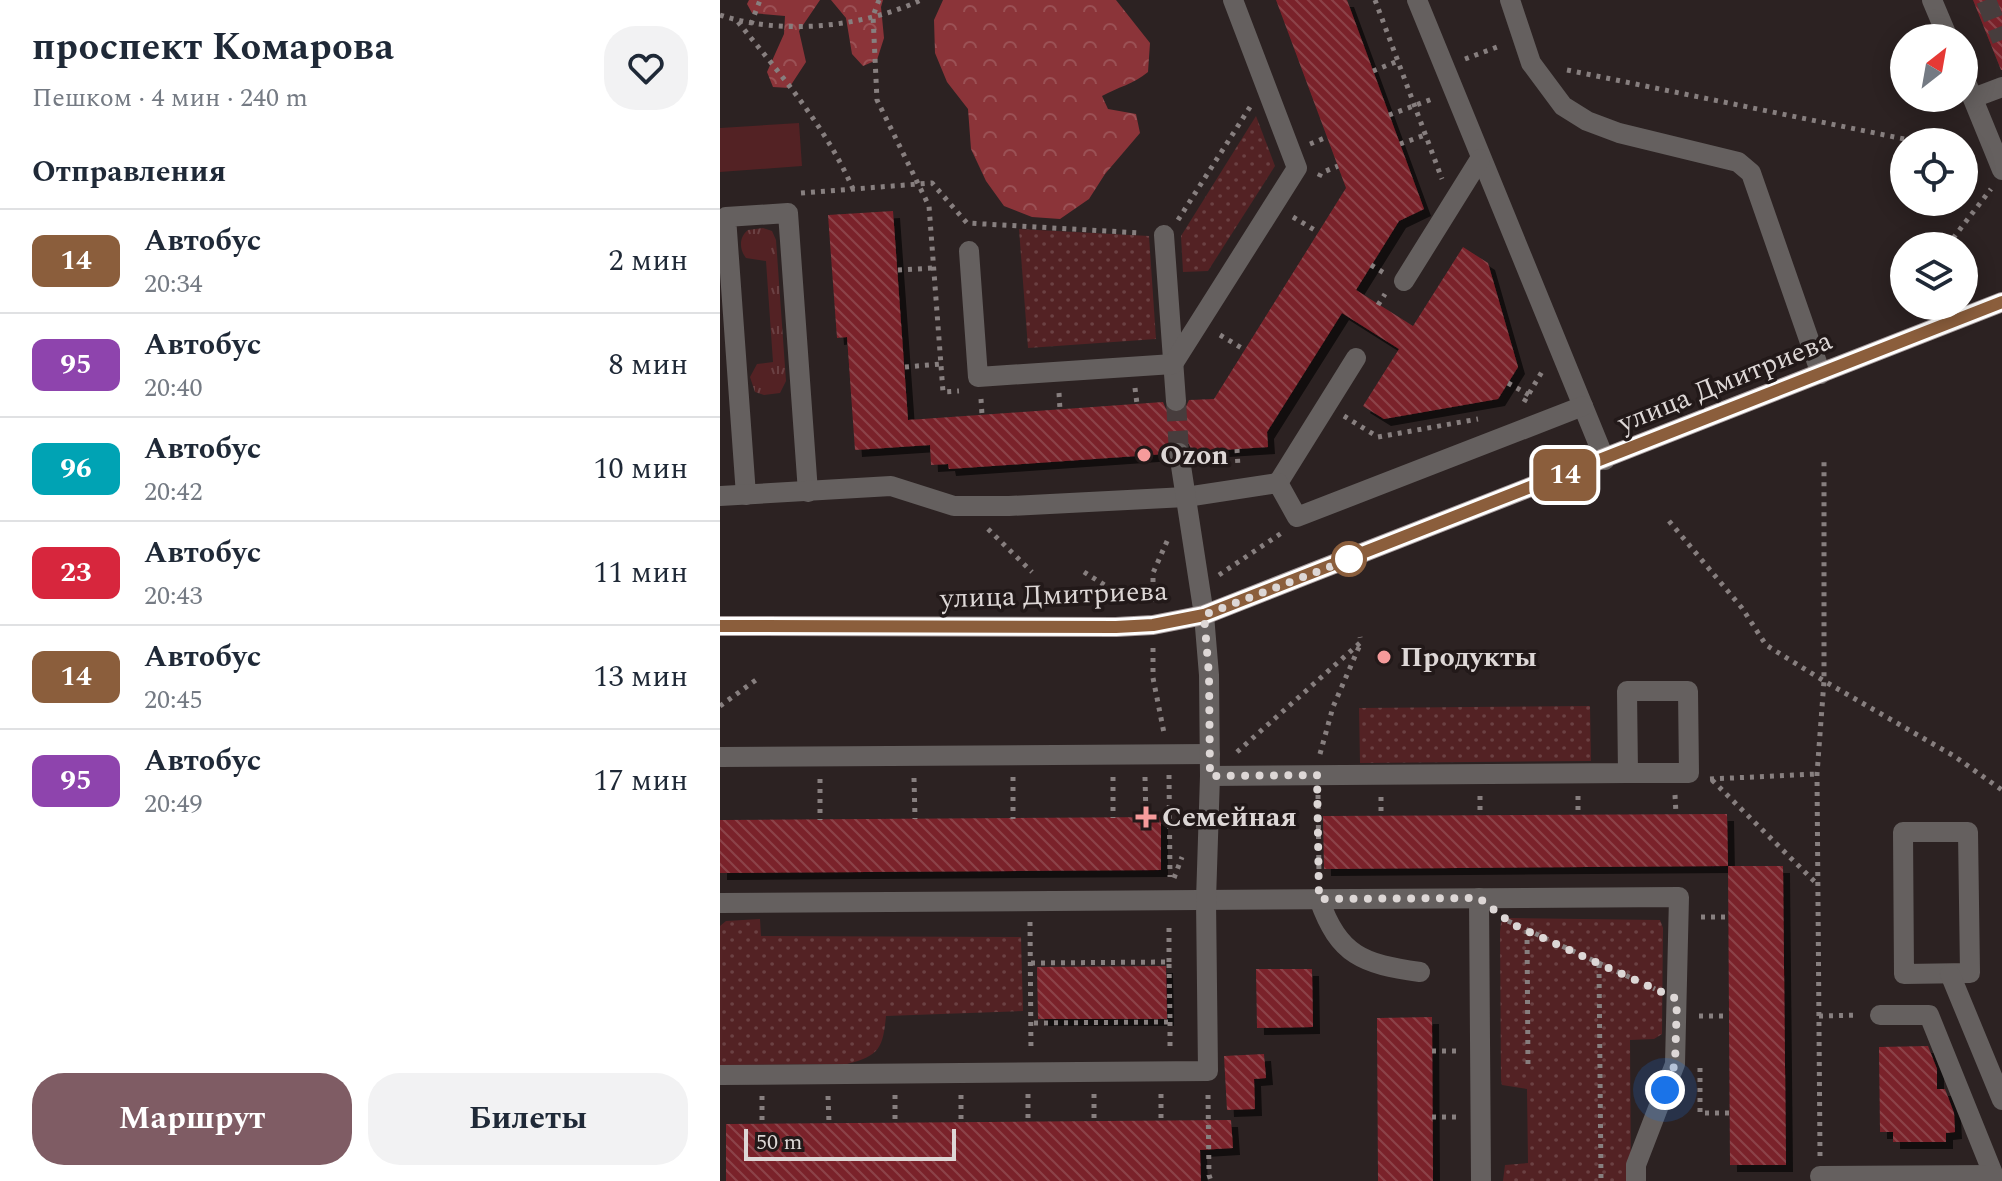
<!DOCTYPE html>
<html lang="ru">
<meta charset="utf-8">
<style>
body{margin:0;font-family:Spectral,serif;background:#f2f2f3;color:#1f2937;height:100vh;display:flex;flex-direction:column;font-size:30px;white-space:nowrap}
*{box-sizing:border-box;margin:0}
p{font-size:26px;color:#747a83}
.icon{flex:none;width:44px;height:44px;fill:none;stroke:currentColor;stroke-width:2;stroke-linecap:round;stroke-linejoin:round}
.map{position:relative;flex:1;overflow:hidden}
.sheet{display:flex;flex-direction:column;background:#fff;width:720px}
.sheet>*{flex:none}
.badge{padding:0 16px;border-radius:12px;font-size:28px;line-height:52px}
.needle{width:52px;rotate:31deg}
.tools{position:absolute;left:1170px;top:24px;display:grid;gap:16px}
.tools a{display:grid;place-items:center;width:88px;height:88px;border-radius:50%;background:#fff;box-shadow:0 4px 20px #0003;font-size:40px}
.scale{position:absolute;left:24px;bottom:20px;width:212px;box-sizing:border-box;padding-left:8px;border:4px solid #ddd7d6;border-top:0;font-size:22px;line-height:28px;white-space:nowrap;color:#ddd7d6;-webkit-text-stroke:6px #221919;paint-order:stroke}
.you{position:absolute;width:40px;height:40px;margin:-20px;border:6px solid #fff;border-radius:50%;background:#1a73e8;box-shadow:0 0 0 12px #1a73e833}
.map>.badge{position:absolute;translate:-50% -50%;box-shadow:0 0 0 4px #fff}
h2{padding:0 32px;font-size:30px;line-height:72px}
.round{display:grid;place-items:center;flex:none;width:84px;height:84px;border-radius:32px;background:#f2f2f3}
.overview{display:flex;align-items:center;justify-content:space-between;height:136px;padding:0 32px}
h1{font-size:38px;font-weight:700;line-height:60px}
.action{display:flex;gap:16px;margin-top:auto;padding:16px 32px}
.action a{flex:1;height:92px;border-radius:32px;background:#7f5c64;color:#fff;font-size:32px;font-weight:700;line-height:92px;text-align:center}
.action a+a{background:#f2f2f3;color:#1f2937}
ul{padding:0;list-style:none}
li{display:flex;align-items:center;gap:24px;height:104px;padding:0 32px;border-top:2px solid #e0e1e3}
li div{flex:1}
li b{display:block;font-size:30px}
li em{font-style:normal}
li .badge{min-width:88px;font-weight:700;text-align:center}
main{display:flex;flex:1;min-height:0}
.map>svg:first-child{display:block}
</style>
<main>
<section class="sheet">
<div class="overview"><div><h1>проспект Комарова</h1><p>Пешком · 4 мин · 240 m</p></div><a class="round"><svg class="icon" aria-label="heart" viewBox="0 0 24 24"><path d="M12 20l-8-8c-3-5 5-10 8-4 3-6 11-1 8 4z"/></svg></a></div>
<h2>Отправления</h2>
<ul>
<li><span class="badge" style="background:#8b5e3c;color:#fff">14</span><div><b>Автобус</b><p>20:34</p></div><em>2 мин</em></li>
<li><span class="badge" style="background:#8e44ad;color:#fff">95</span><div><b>Автобус</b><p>20:40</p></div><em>8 мин</em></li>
<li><span class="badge" style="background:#00a3b4;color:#fff">96</span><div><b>Автобус</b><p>20:42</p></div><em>10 мин</em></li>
<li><span class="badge" style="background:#d7263d;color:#fff">23</span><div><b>Автобус</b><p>20:43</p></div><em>11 мин</em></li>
<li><span class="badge" style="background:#8b5e3c;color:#fff">14</span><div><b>Автобус</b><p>20:45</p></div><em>13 мин</em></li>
<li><span class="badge" style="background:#8e44ad;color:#fff">95</span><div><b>Автобус</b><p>20:49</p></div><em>17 мин</em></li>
</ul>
<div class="action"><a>Маршрут</a><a>Билеты</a></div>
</section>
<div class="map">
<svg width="1282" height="1181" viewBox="0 0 1282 1181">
<defs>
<pattern id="grass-tufts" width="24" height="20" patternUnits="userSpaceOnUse" patternTransform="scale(2)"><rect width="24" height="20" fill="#532224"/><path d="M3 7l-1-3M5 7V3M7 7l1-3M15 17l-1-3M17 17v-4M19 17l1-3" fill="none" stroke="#6b4143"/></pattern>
<pattern id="forest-crowns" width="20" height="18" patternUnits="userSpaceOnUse" patternTransform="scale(2)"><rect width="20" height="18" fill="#8b3439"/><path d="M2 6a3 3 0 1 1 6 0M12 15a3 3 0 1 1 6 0" fill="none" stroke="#9b5155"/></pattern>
<pattern id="park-dots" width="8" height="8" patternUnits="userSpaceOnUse" patternTransform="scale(2)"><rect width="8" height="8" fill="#532224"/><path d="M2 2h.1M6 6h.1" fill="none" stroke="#6b4143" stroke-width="1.8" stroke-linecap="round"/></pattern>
<pattern id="building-back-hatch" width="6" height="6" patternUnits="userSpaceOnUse" patternTransform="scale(2)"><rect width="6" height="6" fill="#7a242b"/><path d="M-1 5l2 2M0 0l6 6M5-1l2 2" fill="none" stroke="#8c4349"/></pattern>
<filter id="shadow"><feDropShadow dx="7" dy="7" stdDeviation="0" flood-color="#0009"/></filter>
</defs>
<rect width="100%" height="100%" fill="#2c2222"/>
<path fill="url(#grass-tufts)" d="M 43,228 L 52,231 L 56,240 L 66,381 L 60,393 L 44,395 L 35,392 L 30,377 L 37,364 L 53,362 L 46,261 L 26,258 C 19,249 19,237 28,230 Z"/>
<g fill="url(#forest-crowns)">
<path d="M 29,0 L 100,0 L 79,31 L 86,62 L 69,88 L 53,87 L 47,72 L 64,34 L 65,16 L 32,13 L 27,4 Z"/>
<path d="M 111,0 L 163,0 L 161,7 L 164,38 L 157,60 L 143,66 L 132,54 L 126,18 Z"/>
<path d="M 223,0 L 396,0 L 430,43 L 428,72 C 414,84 398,87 382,96 L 388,109 L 416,114 L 420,133 L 385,174 L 369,199 L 340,219 L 312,217 L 284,206 L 266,181 L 251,149 L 248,109 L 227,82 L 215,53 L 214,20 Z"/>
</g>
<g fill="url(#park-dots)">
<path d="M 536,116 L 555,166 L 488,271 L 463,272 L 461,236 Z"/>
<path d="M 299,229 L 429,236 L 436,339 L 308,348 Z"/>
<path d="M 870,706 L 871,761 L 640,763 L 639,708 Z"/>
<path d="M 789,918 L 940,920 L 943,928 L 942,1034 L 934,1039 L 910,1040 L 911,1181 L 783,1181 L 785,1165 L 808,1163 L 807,1089 L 782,1085 L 781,1080 L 780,932 L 781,922 Z"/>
<path d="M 40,919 L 41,936 L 301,937 L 303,1011 L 166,1016 C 163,1047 160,1056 127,1064 L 0,1065 L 0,926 L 6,921 Z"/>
</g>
<path fill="#532224" d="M 79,123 L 82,166 L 0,172 L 0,128 Z"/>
<g fill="url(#building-back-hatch)" filter="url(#shadow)">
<path d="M 556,0 L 627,0 L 704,209 L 679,221 L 636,290 L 693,326 L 743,247 L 768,263 L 798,367 L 778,399 L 664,419 L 643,406 L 679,349 L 622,313 L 547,432 L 548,447 L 472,452 L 469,444 L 458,440 L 450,443 L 446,454 L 229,469 L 228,464 L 211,465 L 210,445 L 135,450 L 127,337 L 117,338 L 108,215 L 173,211 L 188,420 L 443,402 L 446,409 L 456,414 L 464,411 L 469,400 L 494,399 L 626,188 Z"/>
<path d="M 1253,0 L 1282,0 L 1282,70 L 1281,70 Z"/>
<path d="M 1007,814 L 1008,866 L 604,869 L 603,816 Z"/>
<path d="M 441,817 L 441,870 L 0,873 L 0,820 Z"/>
<path d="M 1008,866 L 1063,866 L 1066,1165 L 1010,1165 Z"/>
<path d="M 446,966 L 447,1019 L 318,1019 L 317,967 Z"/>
<path d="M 536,969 L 592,969 L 593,1027 L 537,1028 Z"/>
<path d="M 712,1017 L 713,1181 L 658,1181 L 657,1018 Z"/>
<path d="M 1208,1046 L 1217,1069 L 1217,1089 L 1225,1089 L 1234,1113 L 1235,1132 L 1226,1133 L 1226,1142 L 1173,1142 L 1173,1132 L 1160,1132 L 1159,1047 Z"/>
<path d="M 544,1054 L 546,1078 L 534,1079 L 535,1109 L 507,1110 L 504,1056 Z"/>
<path d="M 511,1120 L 513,1148 L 480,1150 L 481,1181 L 6,1181 L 6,1124 Z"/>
</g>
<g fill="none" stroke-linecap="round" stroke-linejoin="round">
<g stroke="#473d3d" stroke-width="20" stroke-dasharray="20 10" stroke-linecap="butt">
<path d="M 1266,0 L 1282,40"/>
<path d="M 456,401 L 459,453"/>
</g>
<g stroke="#877f7f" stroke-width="5" stroke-dasharray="4 6" stroke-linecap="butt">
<path d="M 159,0 L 153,16 L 157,100 L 209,206 L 223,392 L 239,391"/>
<path d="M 655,0 L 722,179"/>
<path d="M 0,15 C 62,36 143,27 201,0"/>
<path d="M 18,22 C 61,75 106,127 133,189"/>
<path d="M 31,24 L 40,0"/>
<path d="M 745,59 L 777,47 L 781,49"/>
<path d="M 847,70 L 1199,142"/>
<path d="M 653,71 L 678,61"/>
<path d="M 669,115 L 715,98"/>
<path d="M 590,144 L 607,137"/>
<path d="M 680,144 L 705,135"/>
<path d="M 599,177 L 601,173 L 618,166"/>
<path d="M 81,193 L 212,183 L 247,223 L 421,233"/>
<path d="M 573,217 L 598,232"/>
<path d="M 458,220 L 530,107"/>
<path d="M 1227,246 L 1271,189"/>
<path d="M 651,265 L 664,273"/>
<path d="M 178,270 L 214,268"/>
<path d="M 658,305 L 665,294"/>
<path d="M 500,335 L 525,350"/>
<path d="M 185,367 L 221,364"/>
<path d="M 788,383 L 809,395"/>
<path d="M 415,388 L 417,404"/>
<path d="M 339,393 L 340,410"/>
<path d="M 261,399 L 262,415"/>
<path d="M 804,402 L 823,370"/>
<path d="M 624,416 L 658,437 L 758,419"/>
<path d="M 517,449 L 518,468"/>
<path d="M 949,521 L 1022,608 L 1046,645 L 1104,681 L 1234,756 L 1282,790"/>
<path d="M 268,529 L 312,572"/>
<path d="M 364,572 L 405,598 L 433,598"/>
<path d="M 499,575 L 563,532"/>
<path d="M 433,602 L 433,573 L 448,539"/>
<path d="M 433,648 L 433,678 L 444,733"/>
<path d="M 0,706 L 40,677"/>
<path d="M 517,752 L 641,642 L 640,637"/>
<path d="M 600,754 L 613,707 L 639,647"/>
<path d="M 449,775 L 450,877"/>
<path d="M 293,777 L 293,819"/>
<path d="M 393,777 L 393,818"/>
<path d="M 425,777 L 426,817"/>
<path d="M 194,778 L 195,819"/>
<path d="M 100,779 L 100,820"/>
<path d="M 990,779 L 1097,774"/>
<path d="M 992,780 L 1098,885"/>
<path d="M 598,795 L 599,877"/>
<path d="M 955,795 L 956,814"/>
<path d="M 760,796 L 760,815"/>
<path d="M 858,796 L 858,815"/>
<path d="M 661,797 L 661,816"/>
<path d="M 454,878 L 462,857"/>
<path d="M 981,917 L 1008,917"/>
<path d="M 788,921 L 935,989"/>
<path d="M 310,922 L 311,1052"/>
<path d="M 807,930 L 808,1069"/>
<path d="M 449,962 L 449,923"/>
<path d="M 311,963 L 449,962 L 450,1022 L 311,1023"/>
<path d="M 879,964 L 881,1181"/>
<path d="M 979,1016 L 1009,1016"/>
<path d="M 1099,1016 L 1139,1015"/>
<path d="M 450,1022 L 450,1049"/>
<path d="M 712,1051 L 739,1051"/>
<path d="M 980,1068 L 980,1113 L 1010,1113"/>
<path d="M 308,1094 L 308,1121"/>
<path d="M 374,1094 L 374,1121"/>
<path d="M 441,1094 L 441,1121"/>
<path d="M 175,1095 L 175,1122"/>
<path d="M 241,1095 L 241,1122"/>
<path d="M 488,1095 L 489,1175 L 491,1181"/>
<path d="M 42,1096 L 42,1123"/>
<path d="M 108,1096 L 109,1123"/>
<path d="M 712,1117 L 739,1117"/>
<path d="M 1100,1156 L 1097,774 L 1104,681 L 1104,462"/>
</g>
<g stroke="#65605f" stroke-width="20">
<path d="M 697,0 L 885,460"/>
<path d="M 790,0 L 811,63 L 843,106 L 867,121 L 899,133 L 1018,162 L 1031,173 L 1101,374"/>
<path d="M 1212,0 L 1228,38"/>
<path d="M 1244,77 L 1282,170"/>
<path d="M 1253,98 L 1282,87"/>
<path d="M 444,235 L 456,401"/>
<path d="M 249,251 L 258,377 L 453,364 L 577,168 L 513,0"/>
<path d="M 684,281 L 760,159"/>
<path d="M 558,483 L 636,358"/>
<path d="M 26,495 L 6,217 L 68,213 L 88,492"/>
<path d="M 0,496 L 171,486 L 234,506 L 289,506 L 466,497 L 558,483 L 577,517 L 863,406"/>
<path d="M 0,757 L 490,754"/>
<path d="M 490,776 L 908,773 L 969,773 L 968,691 L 907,691 L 908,773"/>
<path d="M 1183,832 L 1248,832 L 1250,973 L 1184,974 Z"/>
<path d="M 759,898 L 761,1181"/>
<path d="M 599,899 C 619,956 643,964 700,972"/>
<path d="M 0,903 L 959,897 L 955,1064 L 916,1165 L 916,1181"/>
<path d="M 1230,974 L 1282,1100"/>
<path d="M 1160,1015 L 1209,1015 L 1276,1181"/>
<path d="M 0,1075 L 488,1071 L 486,900 L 490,776 L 489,675 L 484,615 L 459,453"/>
<path d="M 1100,1176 L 1273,1175"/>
</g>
<path stroke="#a59a9a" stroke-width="20" d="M 0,626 L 396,627 L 433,625 L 484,615 L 1282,302"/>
</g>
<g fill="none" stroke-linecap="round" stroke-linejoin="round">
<g stroke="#fff" stroke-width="18">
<path id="line" d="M 0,626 L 396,627 L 433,625 L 484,615 L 1282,302"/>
</g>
<use href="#line" stroke="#8b5e3c" stroke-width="12"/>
<path stroke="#ddd7d6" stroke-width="8" stroke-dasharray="0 14.4" d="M 629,559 L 633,558 L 484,615 L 489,675 L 490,776 L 597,775 L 599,899 L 759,898 L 792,924 L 957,999 L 955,1064 L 945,1090"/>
</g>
<g fill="#f59b9b" stroke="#221919" stroke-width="3">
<circle cx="424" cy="455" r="8"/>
<circle cx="664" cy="657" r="8"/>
<path d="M422 805h8v8h8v8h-8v8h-8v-8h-8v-8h8z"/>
</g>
<circle fill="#fff" stroke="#8b5e3c" stroke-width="4" cx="629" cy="559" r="16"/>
<g text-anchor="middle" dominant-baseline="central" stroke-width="7" stroke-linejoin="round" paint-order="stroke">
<g font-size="28" fill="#ddd7d6" stroke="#221919">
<text transform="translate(1005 382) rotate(-22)">улица Дмитриева</text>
<text transform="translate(334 595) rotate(-2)">улица Дмитриева</text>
</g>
<g font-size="28" font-weight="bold" fill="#ddd7d6" stroke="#221919" text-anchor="start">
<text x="440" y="455">Ozon</text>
<text x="680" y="657">Продукты</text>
<text x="442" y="817">Семейная</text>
</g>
</g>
</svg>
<div class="tools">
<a><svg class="needle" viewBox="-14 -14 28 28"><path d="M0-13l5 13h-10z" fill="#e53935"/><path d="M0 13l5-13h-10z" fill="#747a83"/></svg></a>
<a><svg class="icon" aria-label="locate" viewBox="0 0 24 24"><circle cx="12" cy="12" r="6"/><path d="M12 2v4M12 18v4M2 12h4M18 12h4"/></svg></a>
<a><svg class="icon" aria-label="layers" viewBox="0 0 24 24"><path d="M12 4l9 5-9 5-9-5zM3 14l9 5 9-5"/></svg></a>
</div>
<div class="scale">50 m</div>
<div class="you" style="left:945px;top:1090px"></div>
<b class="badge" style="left:845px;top:475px;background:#8b5e3c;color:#fff">14</b>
</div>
</main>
